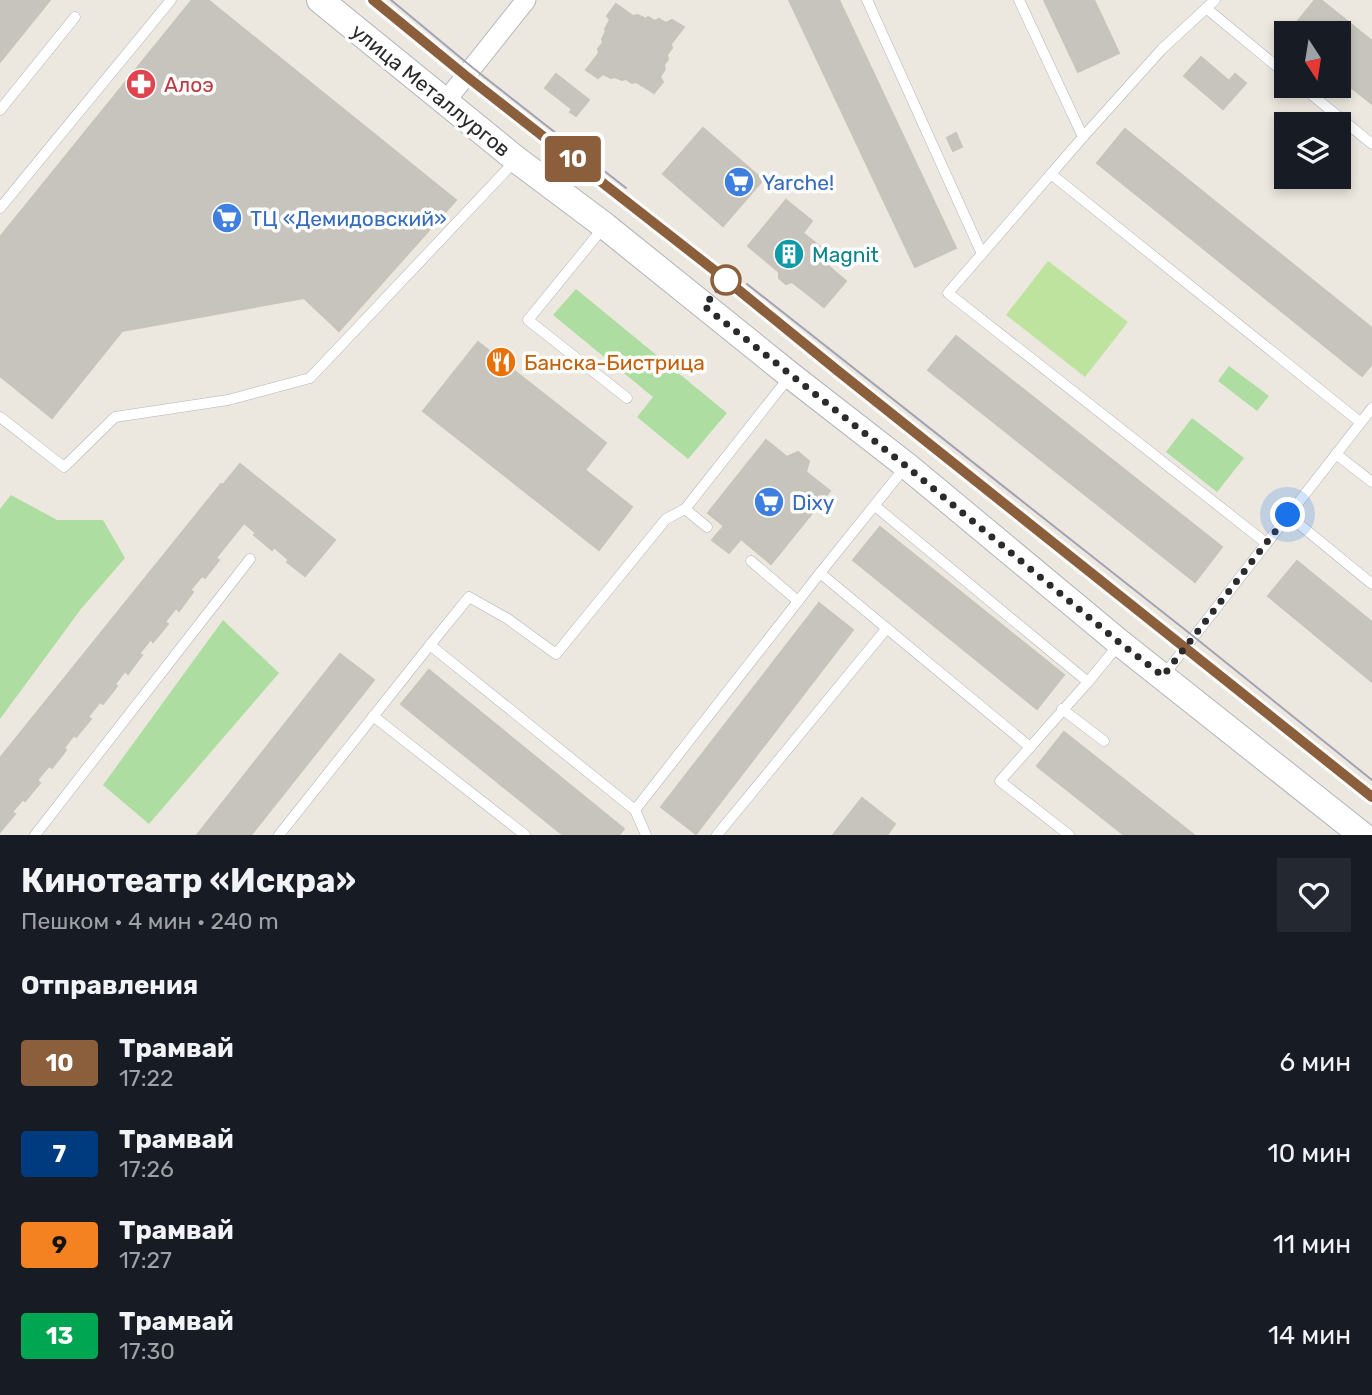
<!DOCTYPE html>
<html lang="ru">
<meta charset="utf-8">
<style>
body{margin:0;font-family:Rubik,sans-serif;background:#242831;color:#f1f3f6;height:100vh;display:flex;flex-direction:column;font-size:26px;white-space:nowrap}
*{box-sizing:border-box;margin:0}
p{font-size:23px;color:#9ea1a6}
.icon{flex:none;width:38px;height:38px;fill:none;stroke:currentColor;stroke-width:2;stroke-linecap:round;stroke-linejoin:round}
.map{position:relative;height:835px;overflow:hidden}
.panel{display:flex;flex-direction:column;background:#171b24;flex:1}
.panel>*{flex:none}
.badge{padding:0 14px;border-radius:5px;font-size:24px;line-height:46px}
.needle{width:46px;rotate:168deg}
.fabs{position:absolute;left:1274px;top:21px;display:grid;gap:14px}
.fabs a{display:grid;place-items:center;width:77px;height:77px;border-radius:0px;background:#171b24;box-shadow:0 4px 10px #0003;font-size:35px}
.you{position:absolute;width:35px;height:35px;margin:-18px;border:5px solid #fff;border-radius:50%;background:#1a73e8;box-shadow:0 0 0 10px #1a73e833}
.map>.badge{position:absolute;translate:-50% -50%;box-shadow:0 0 0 4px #fff}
h2{padding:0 21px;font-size:26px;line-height:63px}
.round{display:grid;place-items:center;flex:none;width:74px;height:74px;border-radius:0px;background:#242831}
.summary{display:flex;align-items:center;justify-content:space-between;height:119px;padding:0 21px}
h1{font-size:33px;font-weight:700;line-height:52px}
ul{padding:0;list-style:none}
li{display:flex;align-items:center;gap:21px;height:91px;padding:0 21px}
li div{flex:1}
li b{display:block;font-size:26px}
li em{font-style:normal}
li .badge{min-width:77px;font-weight:700;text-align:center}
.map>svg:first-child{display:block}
</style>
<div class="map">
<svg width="1372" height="835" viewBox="0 0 1372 835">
<rect width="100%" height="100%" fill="#ece8df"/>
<g fill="#aedda1">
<path d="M 576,289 L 727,413 L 688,459 L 637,417 L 653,397 L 553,315 Z"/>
<path d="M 1229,366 L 1269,396 L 1257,411 L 1218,381 Z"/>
<path d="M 1192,418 L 1244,458 L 1217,492 L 1166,452 Z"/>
<path d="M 11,495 L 57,520 L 103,520 L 125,558 L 81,609 L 0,719 L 0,509 Z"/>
<path d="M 223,620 L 279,673 L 149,824 L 103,785 Z"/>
</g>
<path fill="#bde39e" d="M 1048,261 L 1128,322 L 1085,377 L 1006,315 Z"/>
<g fill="#c7c4be" stroke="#c7c4b9" stroke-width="2">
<path d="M 0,0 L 50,0 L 0,62 Z"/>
<path d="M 192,0 L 208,0 L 456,200 L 339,331 L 304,298 L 122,331 L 52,418 L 0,376 L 0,237 Z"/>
<path d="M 789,0 L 839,0 L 956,248 L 915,267 Z"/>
<path d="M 1044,0 L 1094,0 L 1119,53 L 1078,72 Z"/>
<path d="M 1315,0 L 1321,0 L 1372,41 L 1372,104 L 1343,81 L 1349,75 L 1339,67 L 1339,33 L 1288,33 Z"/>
<path d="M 616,4 L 633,16 L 638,15 L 646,19 L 648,17 L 655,21 L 659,19 L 666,23 L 672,20 L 684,27 L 671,44 L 672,48 L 667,55 L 668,59 L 664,65 L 665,69 L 660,77 L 663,82 L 654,93 L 636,82 L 632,83 L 626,79 L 622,80 L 615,77 L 611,78 L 603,74 L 598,78 L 586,70 L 599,53 L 598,49 L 603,43 L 602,39 L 606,31 L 605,29 L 610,20 L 607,16 Z"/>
<path d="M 1201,57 L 1229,81 L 1235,74 L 1246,83 L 1223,109 L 1184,76 Z"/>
<path d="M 556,74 L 589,100 L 576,116 L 570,112 L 572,109 L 545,88 Z"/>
<path d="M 703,128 L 763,180 L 723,226 L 663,174 Z"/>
<path d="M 1125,129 L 1372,328 L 1372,364 L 1362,376 L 1097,163 Z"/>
<path d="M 956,133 L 962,147 L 953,151 L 947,138 Z"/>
<path d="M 786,200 L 812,221 L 803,233 L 824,250 L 818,257 L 846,281 L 824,307 L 792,282 L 786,284 L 779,278 L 779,272 L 748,246 Z"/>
<path d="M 956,336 L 1222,547 L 1195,582 L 928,370 Z"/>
<path d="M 478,342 L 606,443 L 585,470 L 632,507 L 599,550 L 423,411 Z"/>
<path d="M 766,440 L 787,457 L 798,452 L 809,461 L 806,472 L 830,491 L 771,564 L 741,539 L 729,553 L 712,540 L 724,526 L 708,513 Z"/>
<path d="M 240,464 L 335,540 L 305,576 L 287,562 L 289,560 L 274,547 L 272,550 L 254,535 L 256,533 L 244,523 L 216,558 L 219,560 L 205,578 L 202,576 L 190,590 L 193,592 L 179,611 L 176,608 L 165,622 L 168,624 L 153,642 L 151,639 L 139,654 L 142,655 L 128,674 L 125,671 L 115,684 L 117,686 L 103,704 L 100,702 L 88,717 L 91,719 L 76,737 L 74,735 L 64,748 L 66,750 L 52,768 L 49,766 L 37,780 L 40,783 L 25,801 L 23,799 L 12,812 L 15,814 L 0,832 L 0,758 L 221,484 L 223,485 Z"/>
<path d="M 880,527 L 1064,675 L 1037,709 L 853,560 Z"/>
<path d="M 1297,561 L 1372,622 L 1372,682 L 1268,596 Z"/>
<path d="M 819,603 L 853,630 L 696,834 L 661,807 Z"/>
<path d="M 340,654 L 374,680 L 251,835 L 197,835 Z"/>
<path d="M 429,670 L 624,829 L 619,835 L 563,835 L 401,704 Z"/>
<path d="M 1064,732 L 1194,835 L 1124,835 L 1037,766 Z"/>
<path d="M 862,798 L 895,824 L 887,835 L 833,835 Z"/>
</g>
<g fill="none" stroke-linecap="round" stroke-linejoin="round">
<g stroke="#b2b3bd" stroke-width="11">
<g id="lane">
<path d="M 867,0 L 982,254"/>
<path d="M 1019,0 L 1083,137"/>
<path d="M 1215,0 L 1162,49 L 1083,137 L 948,293 L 1266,543"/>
<path d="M 1206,8 L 1286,74"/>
<path d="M 1301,86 L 1372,144"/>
<path d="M 0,110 L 75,17"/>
<path d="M 1051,174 L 1360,422"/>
<path d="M 0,208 L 171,0"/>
<path d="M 603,228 L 528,320 L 627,398"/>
<path d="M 0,417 L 64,467 L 115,417 L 228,400 L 310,378 L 516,160"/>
<path d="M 1336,454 L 1372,482"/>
<path d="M 875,506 L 1088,682"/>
<path d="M 1288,515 L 1372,584"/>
<path d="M 707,527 L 685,509 L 790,376"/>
<path d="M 751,561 L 798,601"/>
<path d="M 820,573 L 1030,747"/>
<path d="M 430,645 L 635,810 L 646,835"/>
<path d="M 1164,675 L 1372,408"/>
<path d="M 1062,709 L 1104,741"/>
<path d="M 373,716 L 525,835"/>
<path d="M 635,810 L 820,573 L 906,466"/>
<path d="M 35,835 L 250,559"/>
<path d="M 279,835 L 430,645 L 469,597 L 508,619 L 556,654 L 666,519 L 685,509"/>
<path d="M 717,835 L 887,628"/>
<path d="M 1069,835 L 1000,781 L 1088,682 L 1120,643"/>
</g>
</g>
<g stroke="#b2b3bd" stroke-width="21">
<path id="street" d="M 445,102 L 526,0"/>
</g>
<g stroke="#b2b3bd" stroke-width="28">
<path id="secondary" d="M 320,0 L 517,160 L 605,226 L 790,375 L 907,466 L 1120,643 L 1362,835"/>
</g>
<use href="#lane" stroke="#fff" stroke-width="10"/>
<use href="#street" stroke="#fff" stroke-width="19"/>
<use href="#secondary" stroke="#fff" stroke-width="26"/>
<g stroke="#a2a2b4" stroke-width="2">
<path d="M 373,0 L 466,76 L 714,270 L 838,371 L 1372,797"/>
<path d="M 391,0 L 473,68 L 626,188"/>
<path d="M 747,284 L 1193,636 L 1372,780"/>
</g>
</g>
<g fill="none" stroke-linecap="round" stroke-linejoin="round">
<g stroke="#fff" stroke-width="16">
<path id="line" d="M 373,0 L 466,76 L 714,270 L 838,371 L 1372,797"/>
</g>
<use href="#line" stroke="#8b5e3c" stroke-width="10"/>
<path stroke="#2b2b2b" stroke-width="7" stroke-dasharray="0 12.6" d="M 726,280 L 704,306 L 906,466 L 1120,643 L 1163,676 L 1288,515"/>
</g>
<defs>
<g id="pharmacy-disc" transform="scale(1.575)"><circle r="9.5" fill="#e0444e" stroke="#fff"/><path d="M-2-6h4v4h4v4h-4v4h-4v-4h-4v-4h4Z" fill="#fff"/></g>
<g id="supermarket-disc" transform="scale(1.575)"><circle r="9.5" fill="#3f7fe0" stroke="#fff"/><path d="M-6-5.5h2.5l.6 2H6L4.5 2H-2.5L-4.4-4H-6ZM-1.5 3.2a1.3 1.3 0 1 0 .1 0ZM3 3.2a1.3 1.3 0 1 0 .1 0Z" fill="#fff"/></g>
<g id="building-disc" transform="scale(1.575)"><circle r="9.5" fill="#0f9aa8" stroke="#fff"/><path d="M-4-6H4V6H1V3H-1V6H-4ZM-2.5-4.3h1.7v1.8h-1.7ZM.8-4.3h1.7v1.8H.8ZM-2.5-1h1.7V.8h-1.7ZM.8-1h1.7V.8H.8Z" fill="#fff"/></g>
<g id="restaurant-disc" transform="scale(1.575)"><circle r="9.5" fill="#e8710a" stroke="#fff"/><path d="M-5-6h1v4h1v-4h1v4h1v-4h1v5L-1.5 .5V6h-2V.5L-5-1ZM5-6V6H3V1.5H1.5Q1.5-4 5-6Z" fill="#fff"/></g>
</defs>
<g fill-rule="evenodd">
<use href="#pharmacy-disc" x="141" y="84"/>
<use href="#supermarket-disc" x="739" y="182"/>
<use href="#supermarket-disc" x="227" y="218"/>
<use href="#building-disc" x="789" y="254"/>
<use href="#restaurant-disc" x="501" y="362"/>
<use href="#supermarket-disc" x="769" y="502"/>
</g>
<circle fill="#fff" stroke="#8b5e3c" stroke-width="3.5" cx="726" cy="280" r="14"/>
<g text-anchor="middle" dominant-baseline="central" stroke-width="7" stroke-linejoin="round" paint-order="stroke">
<g font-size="21" fill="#be3a42" stroke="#fff" text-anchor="start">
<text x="164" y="84">Алоэ</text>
</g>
<g font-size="21" fill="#2b2b2b" stroke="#fff">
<text transform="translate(431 90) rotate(39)">улица Металлургов</text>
</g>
<g font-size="21" fill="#366cbe" stroke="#fff" text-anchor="start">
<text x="762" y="182">Yarche!</text>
<text x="250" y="218">ТЦ «Демидовский»</text>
<text x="792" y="502">Dixy</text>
</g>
<g font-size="21" fill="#0d838f" stroke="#fff" text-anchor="start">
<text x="812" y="254">Magnit</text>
</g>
<g font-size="21" fill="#c56008" stroke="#fff" text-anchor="start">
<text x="524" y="362">Банска-Бистрица</text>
</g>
</g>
</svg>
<div class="fabs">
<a><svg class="needle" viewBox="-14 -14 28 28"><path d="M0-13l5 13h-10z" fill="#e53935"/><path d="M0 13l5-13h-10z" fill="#9ea1a6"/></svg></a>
<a><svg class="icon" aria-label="layers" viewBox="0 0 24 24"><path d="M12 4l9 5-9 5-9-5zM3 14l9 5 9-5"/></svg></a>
</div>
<div class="you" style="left:1288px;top:515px"></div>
<b class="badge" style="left:573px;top:159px;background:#8b5e3c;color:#fff">10</b>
</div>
<section class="panel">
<div class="summary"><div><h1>Кинотеатр «Искра»</h1><p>Пешком · 4 мин · 240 m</p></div><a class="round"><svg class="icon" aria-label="heart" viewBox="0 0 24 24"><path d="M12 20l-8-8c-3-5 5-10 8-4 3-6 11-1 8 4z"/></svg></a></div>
<h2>Отправления</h2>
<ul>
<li><span class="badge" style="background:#8b5e3c;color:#fff">10</span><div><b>Трамвай</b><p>17:22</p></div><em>6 мин</em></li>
<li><span class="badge" style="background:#003b80;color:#fff">7</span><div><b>Трамвай</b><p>17:26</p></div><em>10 мин</em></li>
<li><span class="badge" style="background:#f58220;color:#111">9</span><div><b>Трамвай</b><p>17:27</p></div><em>11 мин</em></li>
<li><span class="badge" style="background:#00a651;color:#fff">13</span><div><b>Трамвай</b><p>17:30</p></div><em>14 мин</em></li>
</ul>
</section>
